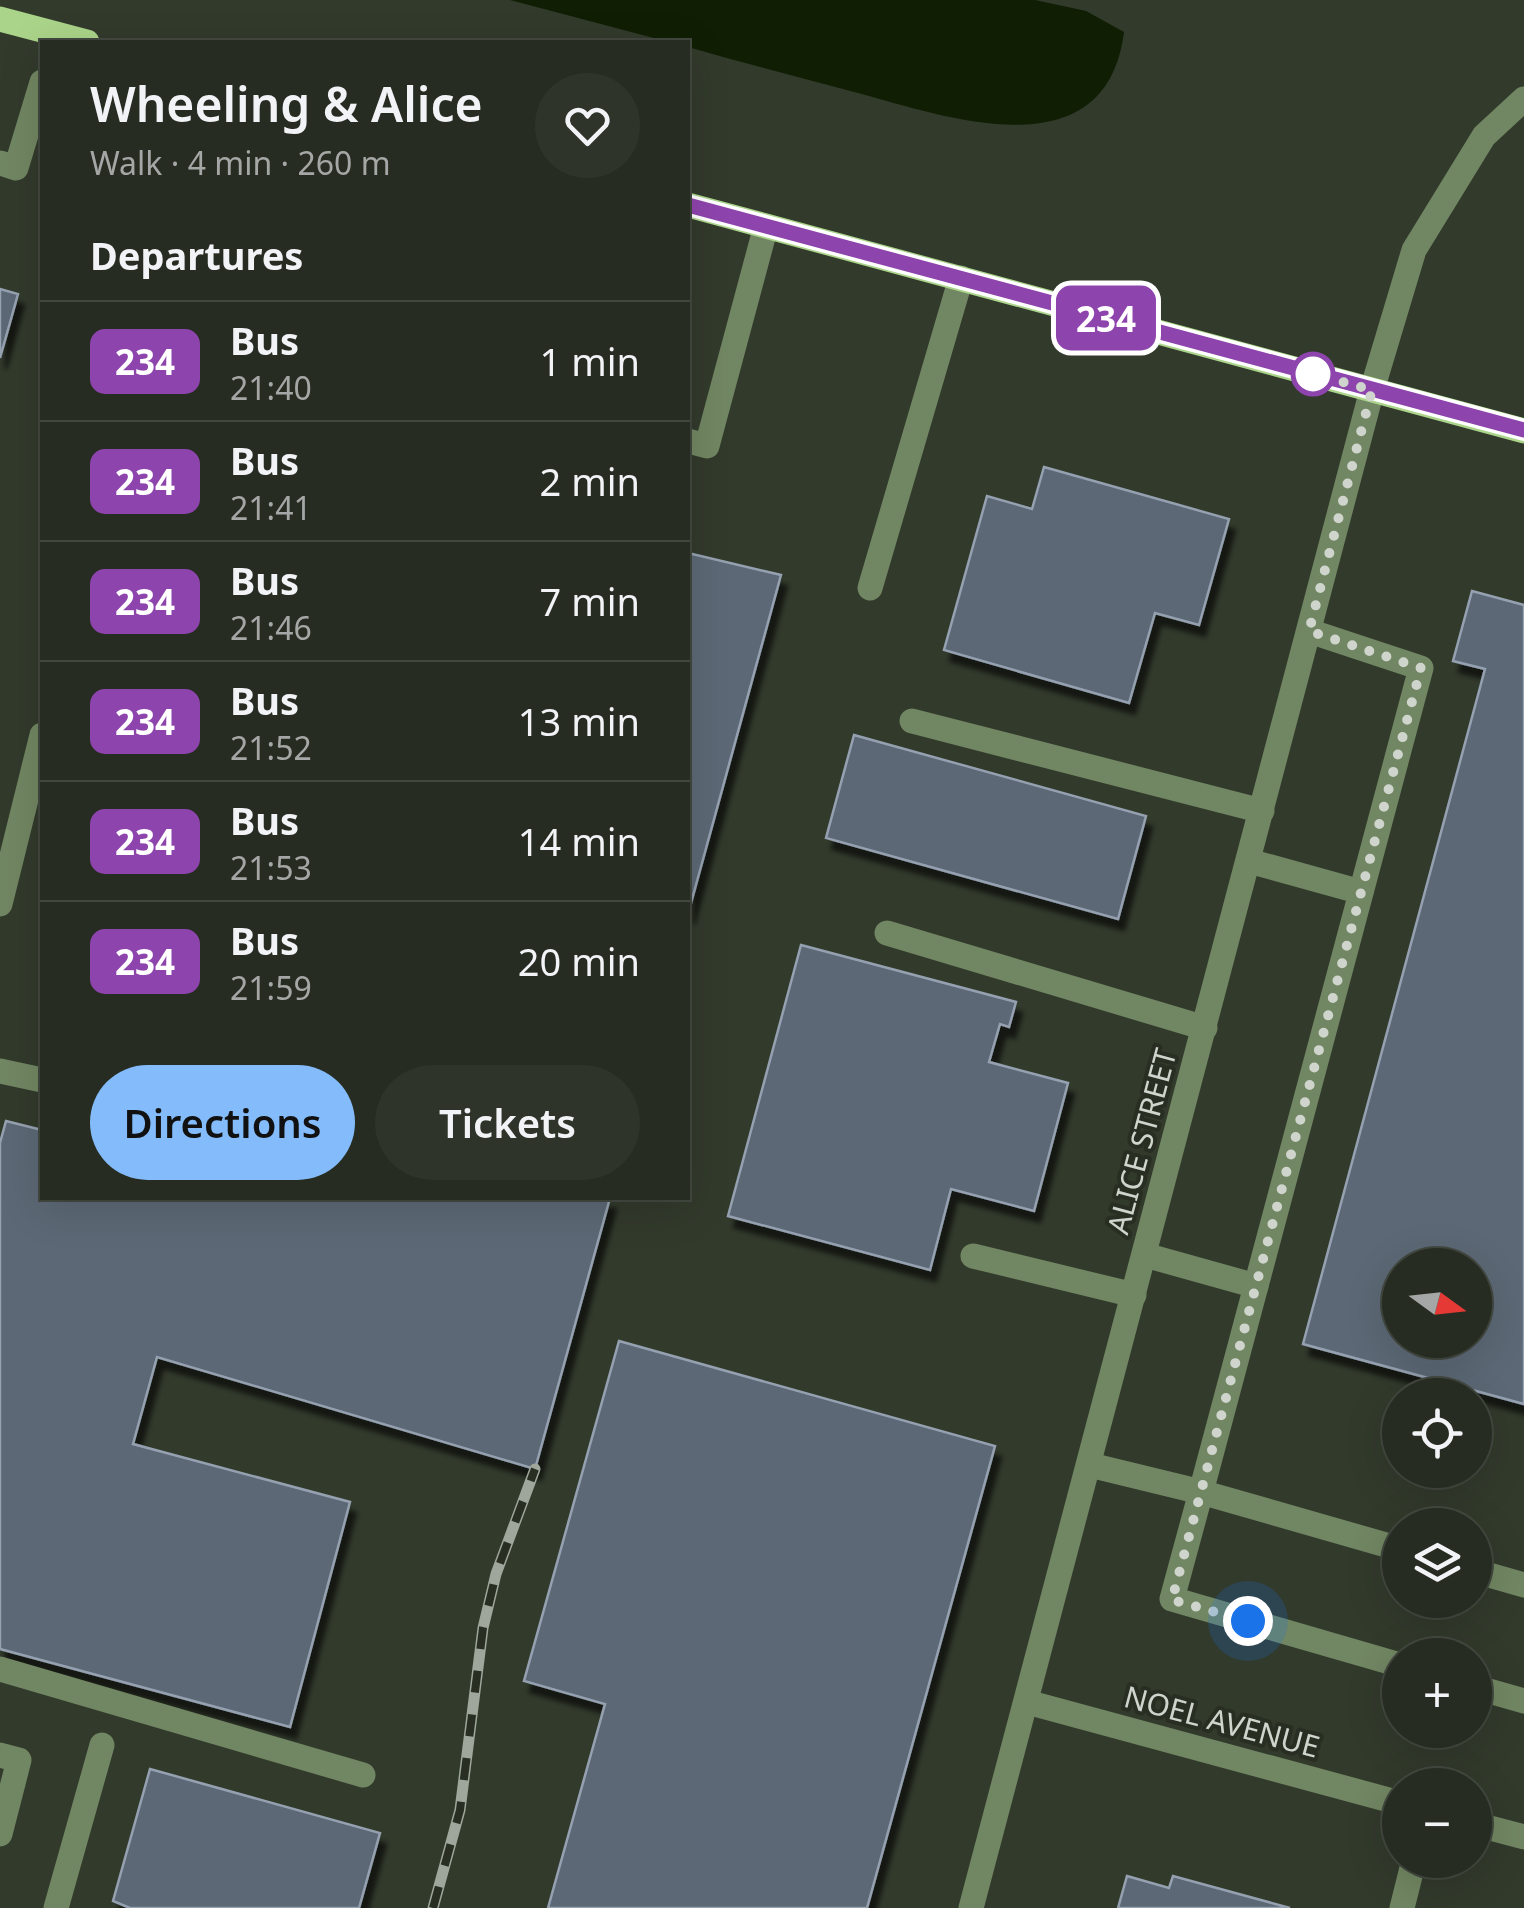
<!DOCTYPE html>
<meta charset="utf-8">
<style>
body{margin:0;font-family:"Noto Sans",sans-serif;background:#2e342a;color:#f1f3f6;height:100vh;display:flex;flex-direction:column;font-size:38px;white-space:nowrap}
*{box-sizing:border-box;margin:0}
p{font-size:32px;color:#a4a7a5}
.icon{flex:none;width:55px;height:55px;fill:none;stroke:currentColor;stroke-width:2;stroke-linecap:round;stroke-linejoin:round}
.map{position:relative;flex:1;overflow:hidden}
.details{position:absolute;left:40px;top:40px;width:650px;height:1160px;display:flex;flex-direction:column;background:#262c21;border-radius:0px;box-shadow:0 10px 40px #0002,0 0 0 2px #42483f}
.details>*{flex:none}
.badge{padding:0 20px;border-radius:15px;font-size:35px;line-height:65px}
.needle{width:65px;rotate:105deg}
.buttons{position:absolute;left:1382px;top:1248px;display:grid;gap:20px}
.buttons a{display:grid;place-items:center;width:110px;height:110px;border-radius:50%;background:#262c21;box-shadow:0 10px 40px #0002,0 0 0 2px #42483f;font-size:50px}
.you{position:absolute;width:50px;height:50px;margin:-25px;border:8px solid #fff;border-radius:50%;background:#1a73e8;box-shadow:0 0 0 15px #1a73e833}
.map>.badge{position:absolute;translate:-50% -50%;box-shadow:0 0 0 5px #fff}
h2{padding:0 50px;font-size:38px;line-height:90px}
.round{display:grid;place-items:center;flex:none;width:105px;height:105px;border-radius:52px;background:#2e342a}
.overview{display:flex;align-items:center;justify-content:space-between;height:170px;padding:0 50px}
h1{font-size:48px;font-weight:600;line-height:75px}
.cta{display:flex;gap:20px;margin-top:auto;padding:20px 50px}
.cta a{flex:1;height:115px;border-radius:60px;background:#84bcfb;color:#111;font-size:40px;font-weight:600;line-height:115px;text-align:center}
.cta a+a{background:#2e342a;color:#f1f3f6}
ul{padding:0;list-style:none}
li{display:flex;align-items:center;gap:30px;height:120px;padding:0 50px;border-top:2px solid #42483f}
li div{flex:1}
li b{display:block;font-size:38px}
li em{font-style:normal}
li .badge{min-width:110px;font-weight:700;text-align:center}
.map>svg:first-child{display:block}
</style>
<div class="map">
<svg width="1524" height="1908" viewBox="0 0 1524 1908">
<defs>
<filter id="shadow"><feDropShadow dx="6" dy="11" stdDeviation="2.5" flood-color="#0009"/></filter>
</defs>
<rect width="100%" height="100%" fill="#323a2c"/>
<path fill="#101e03" d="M 510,0 L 1035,0 L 1086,11 L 1124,32 C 1106,174 946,117 858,93 C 801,78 744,63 688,47 L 688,42 L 669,42 Z"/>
<g fill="#5b6775" stroke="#95a1b0" stroke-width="2.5" fill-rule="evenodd" filter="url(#shadow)">
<path d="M 0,289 L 18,294 L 0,358 Z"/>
<path d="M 1044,467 L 1229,519 L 1199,625 L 1155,613 L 1129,703 L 944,650 L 987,496 L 1032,509 Z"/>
<path d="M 688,553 L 781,575 L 688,914 Z"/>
<path d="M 1472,591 L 1524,605 L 1524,1404 L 1303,1344 L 1485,669 L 1453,661 ZM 1400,1265 L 1475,1265 L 1475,1340 L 1400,1340 Z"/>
<path d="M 854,735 L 1146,816 L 1118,919 L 826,838 Z"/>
<path d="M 801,945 L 1016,1002 L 1009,1027 L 1000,1024 L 989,1062 L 1068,1083 L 1034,1211 L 951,1189 L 930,1270 L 728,1216 Z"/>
<path d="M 6,1121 L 42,1130 L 42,1198 L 610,1198 L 535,1469 L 157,1357 L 133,1444 L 350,1502 L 290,1727 L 0,1649 L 0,1143 Z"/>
<path d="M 619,1341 L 995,1446 L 867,1908 L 548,1908 L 605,1704 L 524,1681 Z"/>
<path d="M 150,1769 L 380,1833 L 359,1908 L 130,1908 L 113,1901 Z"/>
<path d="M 1127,1876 L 1169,1888 L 1173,1876 L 1290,1908 L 1118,1908 Z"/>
</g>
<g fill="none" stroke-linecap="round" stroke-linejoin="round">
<g stroke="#718662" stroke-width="25">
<path d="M 0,163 L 16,168 L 42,82"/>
<path d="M 688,441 L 707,446 L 766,226"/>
<path d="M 870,588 L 961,278"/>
<path d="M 1309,631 L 1421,668 L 1201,1492 L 1400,1549"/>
<path d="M 912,721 L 1262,811"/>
<path d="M 1249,861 L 1361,892"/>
<path d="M 0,904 L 42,735"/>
<path d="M 887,933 L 1205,1028"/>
<path d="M 0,1071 L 42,1080"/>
<path d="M 1145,1255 L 1256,1286"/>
<path d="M 973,1256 L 1134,1295"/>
<path d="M 1090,1465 L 1201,1492 L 1172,1599 L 1400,1665"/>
<path d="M 1475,1571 L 1524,1585"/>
<path d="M 0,1669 L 363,1775"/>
<path d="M 1475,1687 L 1524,1701"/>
<path d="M 1027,1702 L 1400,1803"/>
<path d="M 0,1755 L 19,1760 L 0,1834"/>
<path d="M 1475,1824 L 1524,1837"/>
<path d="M 56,1908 L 102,1745"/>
<path d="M 971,1908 L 1372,390 L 1414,250 L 1484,136 L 1524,99"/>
<path d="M 1402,1908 L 1414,1860"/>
</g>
<g stroke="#aad489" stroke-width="25">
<path d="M 0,19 L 87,42"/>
<path d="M 688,205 L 1524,431"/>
</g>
<g stroke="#9fa69b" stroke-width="11">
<path id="rail" d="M 433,1908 L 460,1810 L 483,1628 L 496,1574 L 535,1469"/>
</g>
<use href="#rail" stroke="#282f22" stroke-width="8" stroke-dasharray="22" stroke-linecap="butt"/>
</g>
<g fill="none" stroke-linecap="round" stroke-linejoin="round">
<g stroke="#fff" stroke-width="22">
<path id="line" d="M 688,205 L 1524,430"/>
</g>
<use href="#line" stroke="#8e44ad" stroke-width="15"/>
<path stroke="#cfd5cc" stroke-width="10" stroke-dasharray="0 18" d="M 1248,1621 L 1172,1600 L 1421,668 L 1309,631 L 1372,390 L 1302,371 L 1313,374"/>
</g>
<circle fill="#fff" stroke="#8e44ad" stroke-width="5" cx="1313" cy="374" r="20"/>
<g text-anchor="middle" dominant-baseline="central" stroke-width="8" stroke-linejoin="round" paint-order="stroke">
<g font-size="30" fill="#cfd5cc" stroke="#282f22">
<text transform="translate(1141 1141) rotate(-75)">ALICE STREET</text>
<text transform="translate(1222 1721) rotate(15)">NOEL AVENUE</text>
</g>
</g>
</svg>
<div class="buttons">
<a><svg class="needle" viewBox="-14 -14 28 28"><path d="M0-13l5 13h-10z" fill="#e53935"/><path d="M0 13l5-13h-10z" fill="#a4a7a5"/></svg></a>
<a><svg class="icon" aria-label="locate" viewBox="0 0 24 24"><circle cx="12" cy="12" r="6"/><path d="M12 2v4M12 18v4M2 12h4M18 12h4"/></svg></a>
<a><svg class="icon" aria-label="layers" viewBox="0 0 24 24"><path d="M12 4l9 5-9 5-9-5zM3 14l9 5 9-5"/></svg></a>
<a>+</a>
<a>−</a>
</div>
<div class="you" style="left:1248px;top:1621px"></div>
<b class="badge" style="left:1106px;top:318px;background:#8e44ad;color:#fff">234</b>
<section class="details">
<div class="overview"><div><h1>Wheeling &amp; Alice</h1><p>Walk · 4 min · 260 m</p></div><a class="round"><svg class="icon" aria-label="heart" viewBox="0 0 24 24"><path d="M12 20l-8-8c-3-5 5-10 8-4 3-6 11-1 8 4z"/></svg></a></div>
<h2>Departures</h2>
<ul>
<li><span class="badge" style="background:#8e44ad;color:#fff">234</span><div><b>Bus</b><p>21:40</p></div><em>1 min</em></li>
<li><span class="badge" style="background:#8e44ad;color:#fff">234</span><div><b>Bus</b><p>21:41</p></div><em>2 min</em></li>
<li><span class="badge" style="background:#8e44ad;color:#fff">234</span><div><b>Bus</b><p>21:46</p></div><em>7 min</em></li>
<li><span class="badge" style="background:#8e44ad;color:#fff">234</span><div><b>Bus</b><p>21:52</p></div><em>13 min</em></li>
<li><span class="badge" style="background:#8e44ad;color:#fff">234</span><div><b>Bus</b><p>21:53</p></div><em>14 min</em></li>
<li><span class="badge" style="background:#8e44ad;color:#fff">234</span><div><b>Bus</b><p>21:59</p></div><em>20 min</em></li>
</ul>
<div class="cta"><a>Directions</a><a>Tickets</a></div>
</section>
</div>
